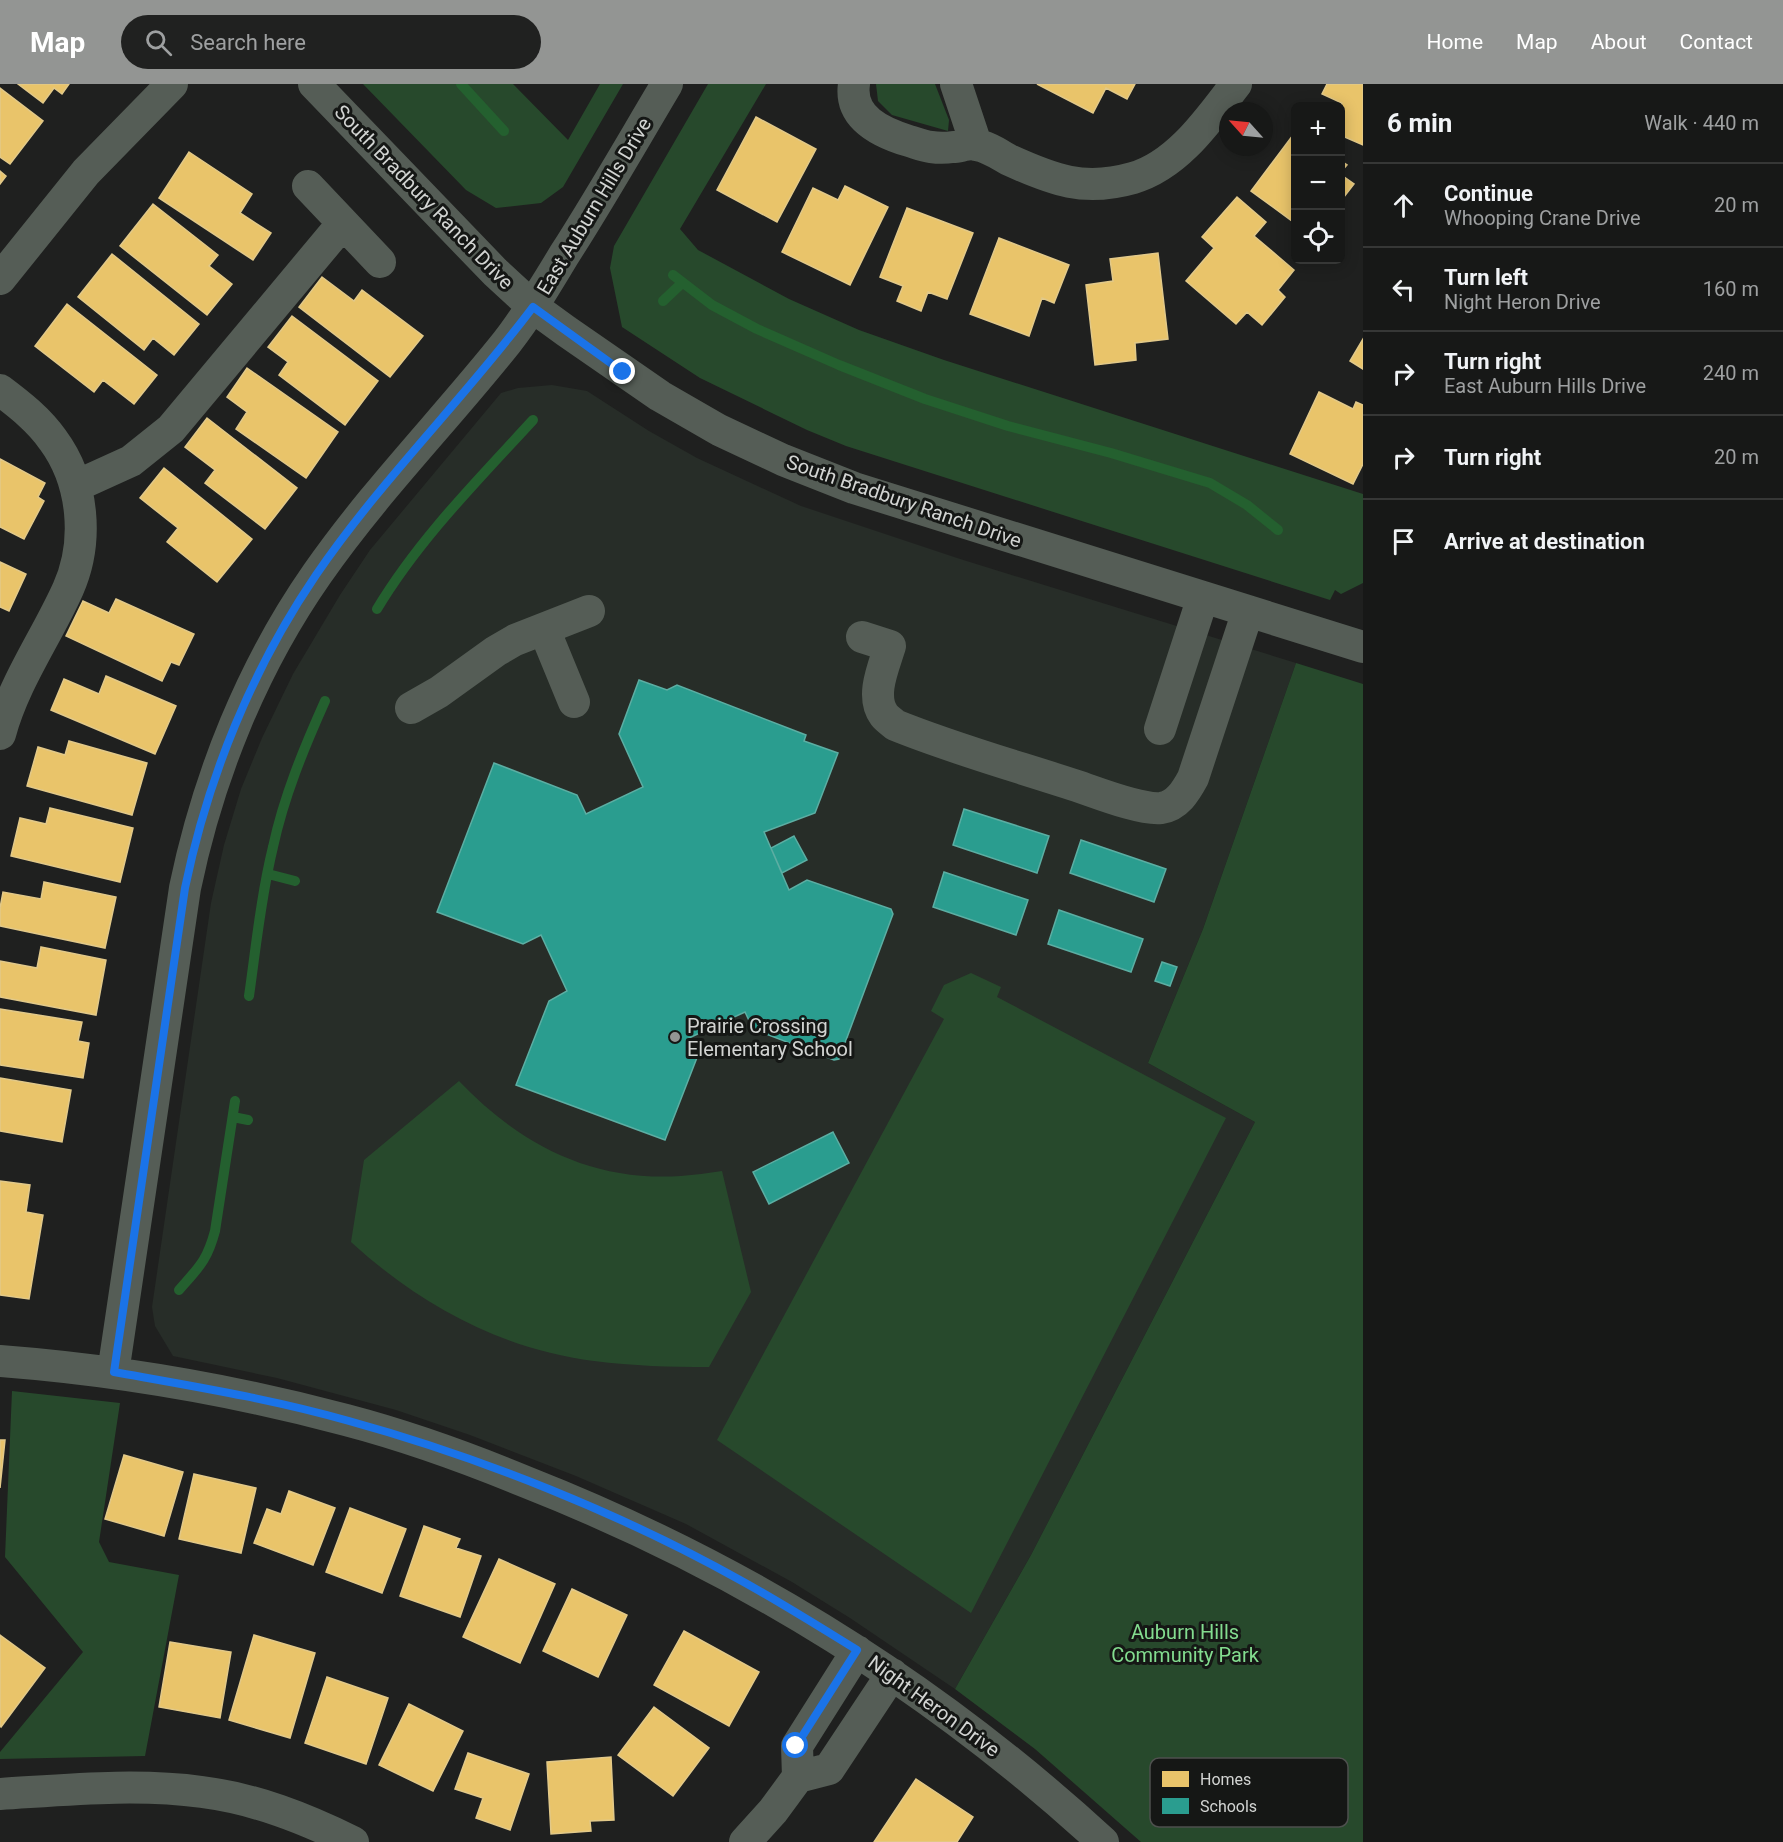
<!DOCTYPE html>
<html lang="en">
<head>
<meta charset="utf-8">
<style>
	:root { --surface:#171817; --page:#202120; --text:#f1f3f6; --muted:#9ea0a1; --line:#363736; --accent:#939593 }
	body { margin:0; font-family:Roboto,sans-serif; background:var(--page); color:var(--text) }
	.controls { position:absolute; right:18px; top:18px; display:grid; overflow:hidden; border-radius:9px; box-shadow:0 3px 15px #0003 }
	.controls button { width:54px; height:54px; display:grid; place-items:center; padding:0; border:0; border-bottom:2px solid var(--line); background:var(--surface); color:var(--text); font:30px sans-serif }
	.compass { position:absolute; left:1219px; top:18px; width:54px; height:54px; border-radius:50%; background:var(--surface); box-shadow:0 3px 15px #0003; rotate:297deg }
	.stop { position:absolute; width:18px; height:18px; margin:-14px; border:4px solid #1a73e8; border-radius:50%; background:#fff }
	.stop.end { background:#1a73e8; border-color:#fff; box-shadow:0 2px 6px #0008 }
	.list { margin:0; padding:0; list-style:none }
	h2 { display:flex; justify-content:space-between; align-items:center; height:78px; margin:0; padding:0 24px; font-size:26px }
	h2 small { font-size:20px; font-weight:400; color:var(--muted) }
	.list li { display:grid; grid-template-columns:39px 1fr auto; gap:18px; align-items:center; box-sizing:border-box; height:84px; padding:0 24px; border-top:2px solid var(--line) }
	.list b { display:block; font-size:22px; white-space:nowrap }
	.list p { margin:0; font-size:20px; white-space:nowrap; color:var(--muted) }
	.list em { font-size:20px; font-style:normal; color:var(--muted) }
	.icon { flex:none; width:33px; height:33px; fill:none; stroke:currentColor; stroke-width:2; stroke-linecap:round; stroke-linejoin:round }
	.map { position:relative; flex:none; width:1363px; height:1758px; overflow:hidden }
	header { display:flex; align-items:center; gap:36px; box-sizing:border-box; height:84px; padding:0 30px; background:var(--accent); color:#fff }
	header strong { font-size:28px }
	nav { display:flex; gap:33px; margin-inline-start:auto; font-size:21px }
	.search { width:420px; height:54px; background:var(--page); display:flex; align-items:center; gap:15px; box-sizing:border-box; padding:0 21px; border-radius:33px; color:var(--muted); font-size:22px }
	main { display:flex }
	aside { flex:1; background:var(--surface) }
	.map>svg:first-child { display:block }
</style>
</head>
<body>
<header>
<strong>Map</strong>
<div class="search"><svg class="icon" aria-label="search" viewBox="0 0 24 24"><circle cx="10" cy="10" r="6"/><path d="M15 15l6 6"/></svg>Search here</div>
<nav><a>Home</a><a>Map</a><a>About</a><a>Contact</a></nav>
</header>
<main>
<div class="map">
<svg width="1363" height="1758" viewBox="0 0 1363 1758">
	<rect width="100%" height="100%" fill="#1f201f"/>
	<!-- built -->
	<path fill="#272d28" d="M 552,301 L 587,307 L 649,347 L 697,374 L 801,422 L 957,474 L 1296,579 L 1203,845 L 1148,979 L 1255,1038 L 1031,1471 L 955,1605 L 850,1534 L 792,1498 L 686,1440 L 576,1392 L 470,1351 L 396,1326 L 277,1294 L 173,1272 L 155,1242 L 152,1223 L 211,819 L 224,761 L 241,705 L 262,654 L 293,590 L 340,511 L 370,466 L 501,309 L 518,304 Z"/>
	<!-- green -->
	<path fill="#27492c" d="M 363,0 L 513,0 L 568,56 L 600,0 L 623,0 L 563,103 L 541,119 L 496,124 L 466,106 Z
		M 708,0 L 766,0 L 680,145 L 698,166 L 789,215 L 859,246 L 944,276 L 1363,410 L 1363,499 L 1341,510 L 1335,506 L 1330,516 L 846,362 L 807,346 L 700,294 L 622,243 L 610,184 L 614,162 Z
		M 876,0 L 935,0 L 949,36 L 948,47 L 892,31 L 878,17 Z
		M 1296,579 L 1363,600 L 1363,1758 L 1141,1758 L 1035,1665 L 955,1605 L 1031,1471 L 1255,1038 L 1148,979 L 1203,845 Z
		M 971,889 L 1001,903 L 997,913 L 1226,1034 L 971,1529 L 717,1356 L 944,935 L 931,927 L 944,901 Z
		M 459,997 C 519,1060 591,1098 681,1092 C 694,1091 708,1089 722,1087 L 751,1208 L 709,1283 C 670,1283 633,1282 594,1277 C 501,1265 420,1221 351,1158 L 364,1076 Z
		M 12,1307 L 120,1319 L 99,1458 L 109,1478 L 179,1491 L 145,1672 L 0,1675 L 0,1668 L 83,1568 L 5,1473 Z"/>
	<!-- homes -->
	<path fill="#e9c46a" stroke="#e2c989" stroke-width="1.5" d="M 18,0 L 69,0 L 62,10 L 54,4 L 43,19 Z
		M 1037,0 L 1135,0 L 1127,15 L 1106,4 L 1093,29 Z
		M 1327,0 L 1363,0 L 1363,61 L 1340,51 L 1340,23 L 1342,19 L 1322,10 Z
		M 0,4 L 43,37 L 10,80 L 0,73 Z
		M 756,33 L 816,65 L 777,138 L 717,106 Z
		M 1296,47 L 1296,140 L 1251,107 Z
		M 189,68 L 252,110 L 240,129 L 271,149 L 253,176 L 159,114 Z
		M 1340,76 L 1347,81 L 1340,89 Z
		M 0,87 L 6,92 L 0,100 Z
		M 1340,90 L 1354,100 L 1340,118 Z
		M 845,102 L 888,123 L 850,201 L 782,168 L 813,104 L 838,116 Z
		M 1237,113 L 1266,138 L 1254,152 L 1294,186 L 1278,206 L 1285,213 L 1262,241 L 1247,228 L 1236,240 L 1186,197 L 1214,164 L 1202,153 Z
		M 153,120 L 218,171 L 209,182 L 232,200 L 207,231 L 120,162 Z
		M 907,124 L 973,149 L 947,215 L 928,208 L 921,227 L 897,217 L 903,202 L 880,193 Z
		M 999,154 L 1069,181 L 1054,219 L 1042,214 L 1029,252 L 970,230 Z
		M 1158,169 L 1168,255 L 1135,259 L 1136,276 L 1095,281 L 1086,201 L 1113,197 L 1110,175 Z
		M 112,170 L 199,240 L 174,271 L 153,254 L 144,266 L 78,213 Z
		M 322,193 L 354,217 L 362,206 L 423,252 L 390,293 L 299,223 Z
		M 67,220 L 157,291 L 134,320 L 103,296 L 94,308 L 35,262 Z
		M 292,232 L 378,297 L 345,341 L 279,291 L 288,278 L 268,263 Z
		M 1363,255 L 1363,285 L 1350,277 Z
		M 247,284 L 338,348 L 306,394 L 236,345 L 247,328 L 227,313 Z
		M 1319,308 L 1353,325 L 1356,318 L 1363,321 L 1363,380 L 1353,400 L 1290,370 Z
		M 207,334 L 297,404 L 265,445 L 205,399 L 215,386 L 185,363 Z
		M 0,375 L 45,399 L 38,413 L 44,417 L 24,455 L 0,443 Z
		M 164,384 L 252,455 L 217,498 L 167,458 L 178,444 L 140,414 Z
		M 0,478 L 26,490 L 9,527 L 0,523 Z
		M 116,515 L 194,550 L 179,581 L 171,578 L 162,597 L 66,552 L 83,517 L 109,529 Z
		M 106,592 L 176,622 L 155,670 L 51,626 L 64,595 L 99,610 Z
		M 69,657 L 147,679 L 132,731 L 27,702 L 38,663 L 65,671 Z
		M 50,724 L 133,744 L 120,798 L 11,772 L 20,734 L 46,740 Z
		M 44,798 L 116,813 L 105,864 L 0,842 L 0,824 L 3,808 L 41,815 Z
		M 41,863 L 106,876 L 96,931 L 0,913 L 0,877 L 37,884 Z
		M 0,925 L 82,938 L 78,957 L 89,959 L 83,994 L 0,981 Z
		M 0,994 L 71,1006 L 62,1058 L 0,1047 Z
		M 0,1097 L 30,1101 L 26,1128 L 43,1131 L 29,1215 L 0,1211 Z
		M 0,1356 L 5,1356 L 0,1404 Z
		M 124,1371 L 183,1388 L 164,1452 L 105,1435 Z
		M 194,1390 L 256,1404 L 241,1469 L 179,1455 Z
		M 289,1407 L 335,1424 L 313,1481 L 254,1459 L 267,1425 L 281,1430 Z
		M 350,1424 L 406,1445 L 382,1509 L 326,1488 Z
		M 424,1442 L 460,1455 L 456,1464 L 481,1472 L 460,1533 L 400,1512 Z
		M 499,1475 L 555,1500 L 520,1579 L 463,1553 Z
		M 572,1505 L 627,1531 L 598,1593 L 543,1567 Z
		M 684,1547 L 759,1588 L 729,1642 L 654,1601 Z
		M 0,1551 L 45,1584 L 1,1643 L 0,1642 Z
		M 254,1551 L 315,1569 L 290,1654 L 229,1636 Z
		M 170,1558 L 231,1568 L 220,1634 L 159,1623 Z
		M 327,1593 L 388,1614 L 366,1680 L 305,1659 Z
		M 409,1620 L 463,1647 L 433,1707 L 379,1681 Z
		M 654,1623 L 709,1664 L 673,1712 L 618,1671 Z
		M 468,1669 L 529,1690 L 510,1746 L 476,1734 L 483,1714 L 455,1705 Z
		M 611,1673 L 614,1736 L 590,1737 L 591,1747 L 551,1750 L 547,1678 Z
		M 916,1695 L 973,1733 L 957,1758 L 874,1758 Z"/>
	<!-- schools -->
	<path fill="#2a9d8f" stroke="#5caea3" stroke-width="1.5" d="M 639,596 L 667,606 L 677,601 L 806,651 L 804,657 L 838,669 L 815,729 L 764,748 L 789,806 L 807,796 L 891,825 L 893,830 L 839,975 L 834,976 L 753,945 L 745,928 L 719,940 L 689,954 L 698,971 L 665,1056 L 516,1001 L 549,917 L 567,907 L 541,851 L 523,860 L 437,828 L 494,679 L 577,711 L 586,730 L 643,703 L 619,650 Z
		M 964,725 L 1049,752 L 1037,789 L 953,761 Z
		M 794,752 L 807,776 L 782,789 L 771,764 Z
		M 1081,756 L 1166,785 L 1154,818 L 1070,789 Z
		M 944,788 L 1028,816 L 1016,851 L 933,823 Z
		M 1059,826 L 1143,855 L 1131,888 L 1048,860 Z
		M 1162,878 L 1177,883 L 1170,902 L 1155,897 Z
		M 833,1048 L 849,1079 L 769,1120 L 753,1088 Z"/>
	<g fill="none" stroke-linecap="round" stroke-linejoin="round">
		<!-- stream -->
		<path stroke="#24602f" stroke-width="10" d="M 461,0 L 504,47
			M 673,191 L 712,221 L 757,245 L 839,281 L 925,315 L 1008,342 L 1111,369 L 1210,399 L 1247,421 L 1278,446
			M 663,217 L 682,199
			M 377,525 C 419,455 478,396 533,336
			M 268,790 L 295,797
			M 249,912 C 256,863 261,812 273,763 C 284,712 304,664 325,617
			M 233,1033 L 248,1036
			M 179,1206 C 199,1183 207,1177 215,1147 L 235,1017"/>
		<!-- minor -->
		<path stroke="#555d56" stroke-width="32" d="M 314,0 L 495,188 L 533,223 L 566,247 L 660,312 L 719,346 L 783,376 L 854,404 L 1363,563
			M 854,0 C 849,34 882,49 909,57 C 916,59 923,62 931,63 C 938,64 946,64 953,63 C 960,63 969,59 976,61 C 987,62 1000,71 1009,76 C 1053,96 1084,108 1133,94 C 1178,81 1209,35 1236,0
			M 956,0 L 976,60
			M 308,102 L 380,178
			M 0,195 L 86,88 L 172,0
			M 0,306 C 20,321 39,336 53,356 C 84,398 89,458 68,505 C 46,554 14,598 0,650
			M 76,402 L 131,377 L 171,345 L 343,139
			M 544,545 L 574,618
			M 862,553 L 890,562 C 884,582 870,612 884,631 C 887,635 892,638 895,641 C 954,665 1016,682 1077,702 C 1098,709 1140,726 1161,724 C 1177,722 1186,707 1193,694 L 1248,527
			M 411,624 L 439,608 L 496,567 L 515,556 L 589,527
			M 1160,645 L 1203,513
			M 0,1277 C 117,1286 233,1306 346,1336 C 407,1352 468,1374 526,1398 C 742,1483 932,1601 1103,1758
			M 113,1289 L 185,804 C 208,693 252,583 317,490 C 374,408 445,336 507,258 C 528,231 546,201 564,171 C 600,115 633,57 667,0
			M 798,1693 L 797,1662 L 857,1567
			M 0,1710 C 66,1706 136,1699 202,1708 C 256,1715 304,1734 353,1758
			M 745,1758 L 773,1727 L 798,1693 L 829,1685 L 892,1590"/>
	</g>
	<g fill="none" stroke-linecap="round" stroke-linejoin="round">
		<!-- route -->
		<path stroke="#1a73e8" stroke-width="8" d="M 623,288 L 533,223 C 464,315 381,396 316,491 C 252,585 208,693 185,804 L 114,1288 C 192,1302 272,1315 349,1337 C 480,1373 622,1430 740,1496 C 780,1518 818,1542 857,1566 L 796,1662"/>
	</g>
	<!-- markers -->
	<circle fill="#939593" stroke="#151715" stroke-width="2" cx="675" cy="953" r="6"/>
	<g text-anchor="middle" stroke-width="6" stroke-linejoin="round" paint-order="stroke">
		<!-- street labels -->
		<g font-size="20" fill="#d2d4d2" stroke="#151715">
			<text transform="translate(424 113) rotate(46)" y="7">South Bradbury Ranch Drive</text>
			<text transform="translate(594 122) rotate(-59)" y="7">East Auburn Hills Drive</text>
			<text transform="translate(904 417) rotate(19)" y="7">South Bradbury Ranch Drive</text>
			<text transform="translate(934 1622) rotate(36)" y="7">Night Heron Drive</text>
		</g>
		<!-- poi labels -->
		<g font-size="20" fill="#d2d4d2" stroke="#151715" text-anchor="start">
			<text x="687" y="949">Prairie Crossing<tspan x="687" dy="23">Elementary School</tspan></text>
		</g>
		<!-- park labels -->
		<g font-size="20" fill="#83dc8f" stroke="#151715">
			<text x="1185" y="1555">Auburn Hills<tspan x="1185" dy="23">Community Park</tspan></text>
		</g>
	</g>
	<!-- legend -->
	<rect x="1150" y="1674" width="198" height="69" rx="9" fill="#151715" stroke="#4e504e" stroke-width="1.5"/>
	<rect x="1162" y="1687" width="27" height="16" fill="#e9c46a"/>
	<rect x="1162" y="1714" width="27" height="16" fill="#2a9d8f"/>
	<g font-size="16" fill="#d2d4d2">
		<text x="1200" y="1701">Homes</text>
		<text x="1200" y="1728">Schools</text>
	</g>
</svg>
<div class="controls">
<button>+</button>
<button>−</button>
<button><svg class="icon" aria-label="locate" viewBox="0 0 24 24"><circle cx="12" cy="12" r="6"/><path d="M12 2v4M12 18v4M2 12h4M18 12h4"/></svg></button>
</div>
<svg class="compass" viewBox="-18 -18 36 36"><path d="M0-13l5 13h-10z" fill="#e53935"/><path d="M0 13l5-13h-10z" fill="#9ea0a1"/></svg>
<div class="stop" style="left:796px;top:1662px"></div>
<div class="stop end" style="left:623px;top:288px"></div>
</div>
<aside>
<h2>6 min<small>Walk · 440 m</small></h2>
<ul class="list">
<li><svg class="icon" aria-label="ahead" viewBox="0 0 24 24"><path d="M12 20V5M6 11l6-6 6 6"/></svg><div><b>Continue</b><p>Whooping Crane Drive</p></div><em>20 m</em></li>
<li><svg class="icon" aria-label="left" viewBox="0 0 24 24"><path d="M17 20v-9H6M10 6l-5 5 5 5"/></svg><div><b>Turn left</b><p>Night Heron Drive</p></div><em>160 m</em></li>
<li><svg class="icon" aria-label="right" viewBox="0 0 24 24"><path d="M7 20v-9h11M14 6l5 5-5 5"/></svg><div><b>Turn right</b><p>East Auburn Hills Drive</p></div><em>240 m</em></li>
<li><svg class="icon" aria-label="right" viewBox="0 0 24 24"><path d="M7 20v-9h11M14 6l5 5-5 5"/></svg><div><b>Turn right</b></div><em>20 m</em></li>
<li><svg class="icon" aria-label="arrive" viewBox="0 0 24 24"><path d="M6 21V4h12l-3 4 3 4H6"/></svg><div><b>Arrive at destination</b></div></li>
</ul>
</aside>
</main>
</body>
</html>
